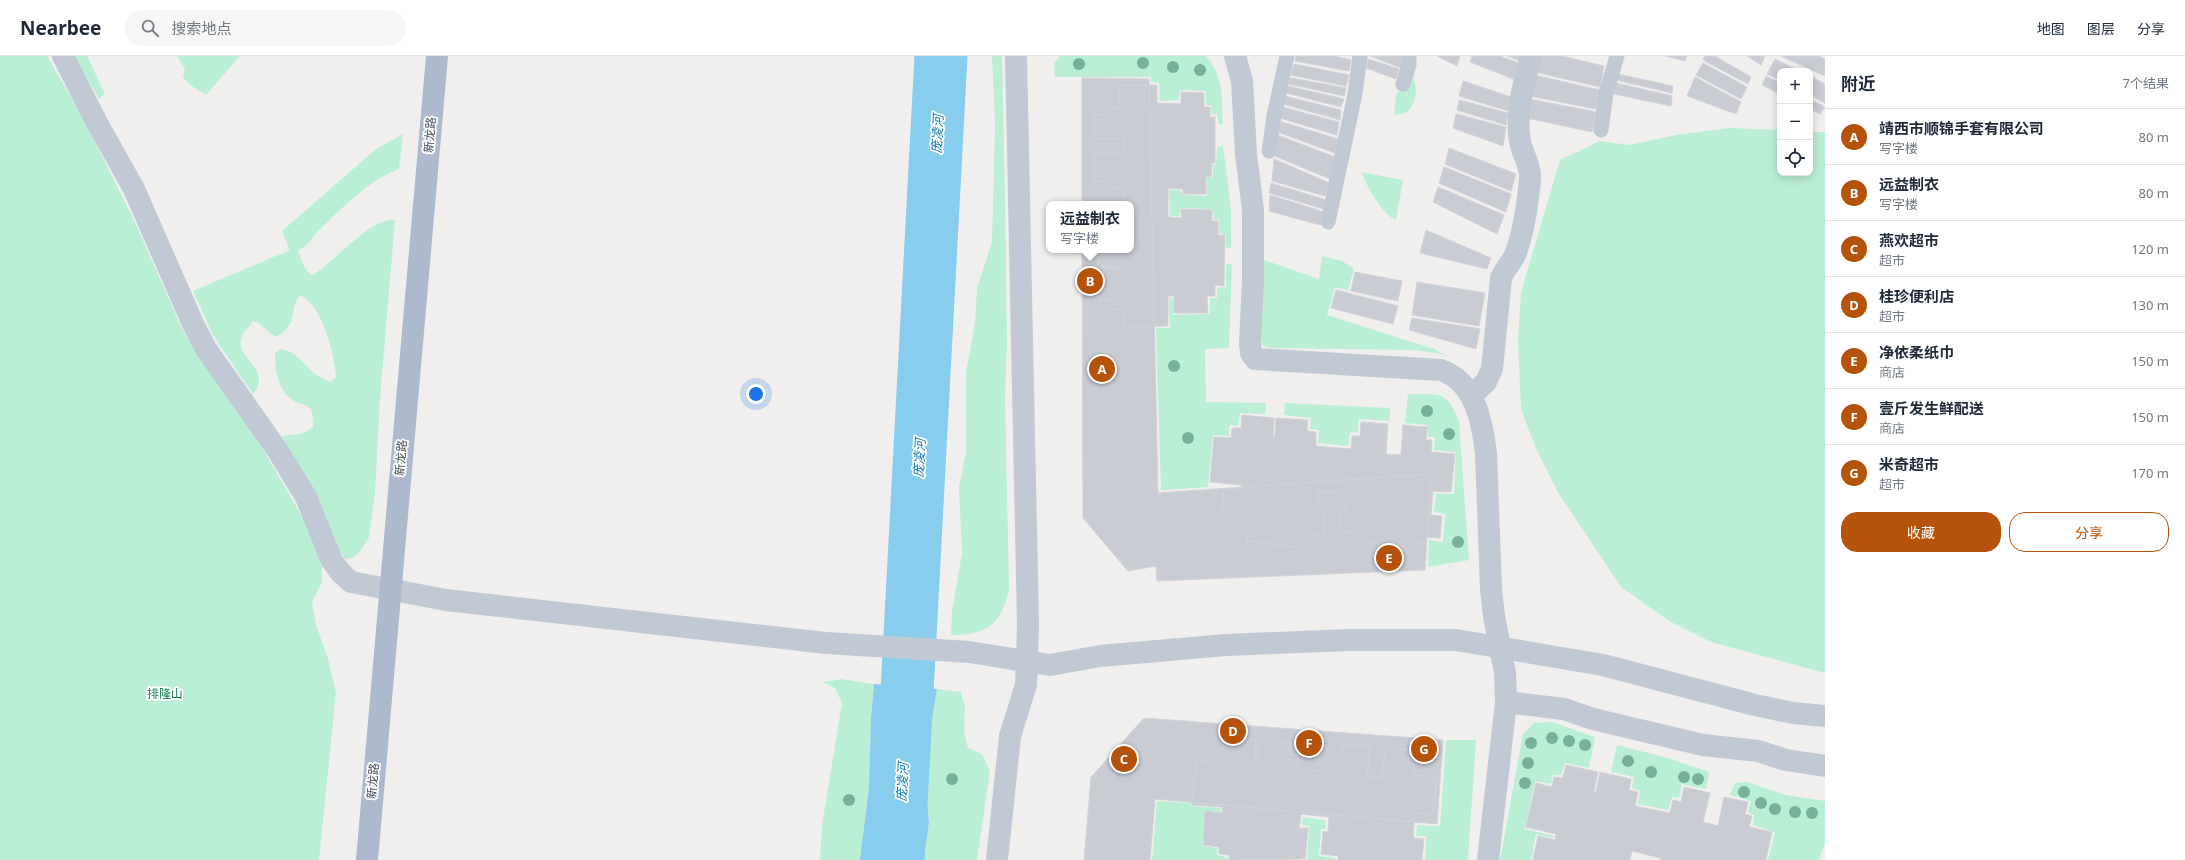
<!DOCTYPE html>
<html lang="zh">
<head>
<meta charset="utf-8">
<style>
	:root { --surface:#fff; --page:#f6f6f7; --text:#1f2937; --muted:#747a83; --line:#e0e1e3; --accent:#b45309 }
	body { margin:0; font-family:"Noto Sans","Noto Sans SC",sans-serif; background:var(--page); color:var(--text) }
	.controls { position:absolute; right:12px; top:12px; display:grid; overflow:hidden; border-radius:8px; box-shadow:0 2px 10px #0003 }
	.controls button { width:36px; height:36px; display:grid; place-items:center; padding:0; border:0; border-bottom:1px solid var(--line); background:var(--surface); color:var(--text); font:20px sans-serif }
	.you { position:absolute; left:756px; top:338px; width:14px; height:14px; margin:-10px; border:3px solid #fff; border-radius:50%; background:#1a73e8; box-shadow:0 0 0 6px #1a73e833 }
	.badge { display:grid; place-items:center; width:26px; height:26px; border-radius:50%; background:var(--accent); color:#fff; font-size:13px; font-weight:700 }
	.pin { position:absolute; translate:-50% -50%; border:2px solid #fff; box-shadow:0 1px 4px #0006 }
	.popup { position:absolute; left:1046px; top:145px; width:88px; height:52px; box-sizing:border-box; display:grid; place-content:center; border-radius:8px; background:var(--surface); filter:drop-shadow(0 1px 3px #0005); font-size:13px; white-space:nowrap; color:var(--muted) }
	.popup b { font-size:15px; color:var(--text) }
	.popup::after { content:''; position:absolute; left:50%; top:100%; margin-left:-8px; border:8px solid transparent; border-top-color:var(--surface) }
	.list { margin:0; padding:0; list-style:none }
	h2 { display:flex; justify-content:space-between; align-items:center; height:52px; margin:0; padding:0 16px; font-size:17px }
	h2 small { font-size:13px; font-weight:400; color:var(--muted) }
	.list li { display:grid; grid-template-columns:26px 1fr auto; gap:12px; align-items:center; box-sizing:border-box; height:56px; padding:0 16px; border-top:1px solid var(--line) }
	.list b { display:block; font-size:15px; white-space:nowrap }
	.list p { margin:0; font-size:13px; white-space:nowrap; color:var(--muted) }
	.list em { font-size:13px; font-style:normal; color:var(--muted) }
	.actions { display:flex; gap:8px; padding:12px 16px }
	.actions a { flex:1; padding:9px 0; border:1px solid var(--accent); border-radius:16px; text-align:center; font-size:14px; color:var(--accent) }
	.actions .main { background:var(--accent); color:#fff }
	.icon { flex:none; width:22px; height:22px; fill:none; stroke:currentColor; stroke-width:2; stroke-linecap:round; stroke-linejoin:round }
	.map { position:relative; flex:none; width:1825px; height:804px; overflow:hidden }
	header { display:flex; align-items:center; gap:24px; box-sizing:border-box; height:56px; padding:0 20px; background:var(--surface); border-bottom:1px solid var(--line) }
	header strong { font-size:19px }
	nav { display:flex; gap:22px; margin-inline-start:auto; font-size:14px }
	.search { width:280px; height:36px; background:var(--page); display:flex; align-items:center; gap:10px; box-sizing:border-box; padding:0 14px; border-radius:16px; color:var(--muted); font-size:15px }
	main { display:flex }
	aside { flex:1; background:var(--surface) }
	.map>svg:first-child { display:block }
</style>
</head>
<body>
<header>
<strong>Nearbee</strong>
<div class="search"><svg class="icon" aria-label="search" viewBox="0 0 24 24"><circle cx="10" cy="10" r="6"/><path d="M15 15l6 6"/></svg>搜索地点</div>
<nav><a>地图</a><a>图层</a><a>分享</a></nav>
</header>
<main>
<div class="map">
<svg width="1825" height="804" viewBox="0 0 1825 804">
	<rect width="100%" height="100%" fill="#f1eeee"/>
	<!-- green -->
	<path fill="#bbefd5" d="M 0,0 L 47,0 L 82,60 L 132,160 L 184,277 L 256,381 L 312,478 L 322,510 L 322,526 L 312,546 L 316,569 L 328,603 L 336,637 L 319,804 L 0,804 Z
		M 74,0 L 87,0 L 105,38 L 99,43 Z
		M 177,0 L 240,0 L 206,39 C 198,33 189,30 183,21 L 185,13 Z
		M 992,0 L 1002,0 L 1005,134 L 1007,288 L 1005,340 L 1009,534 C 1000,570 987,579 951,579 L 952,555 L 962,497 L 959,431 L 966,396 L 966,317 L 975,266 L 977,232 L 992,186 L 995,67 Z
		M 1060,0 L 1206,0 C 1224,20 1222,43 1223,69 L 1219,68 L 1217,58 L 1212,58 L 1211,49 L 1206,49 L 1206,35 L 1180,34 L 1178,44 L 1160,45 L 1159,27 L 1151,26 L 1151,21 L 1055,21 L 1054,8 Z
		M 1410,18 C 1422,30 1415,63 1394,58 L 1396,40 Z
		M 1729,72 L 1780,74 L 1780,117 L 1810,117 L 1810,76 L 1825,76 L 1825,617 L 1711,586 L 1669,565 L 1621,531 L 1559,438 L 1537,395 L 1521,353 L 1518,285 L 1521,236 L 1560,104 L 1600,85 L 1629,89 L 1676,79 Z
		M 403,78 L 399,113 C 368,124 342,153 318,175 C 312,182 307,191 298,194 C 302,203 303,215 313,219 C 334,206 372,161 395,164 L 380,343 L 375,436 L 369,481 L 359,497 L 352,502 L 345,503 L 339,494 L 305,419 L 282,380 L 304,377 L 313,371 C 313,343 308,354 291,343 C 278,334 275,312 275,297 L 281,293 C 305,298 306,319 331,326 L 336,321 C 334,297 323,250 300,239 C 287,258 301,263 277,281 C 267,277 263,268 253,265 C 250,270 244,275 242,280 C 232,302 274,312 253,338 L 213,279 L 193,235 L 290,194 L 282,175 L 376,93 Z
		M 1223,90 L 1231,152 L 1231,192 L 1226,191 L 1226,178 L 1219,177 L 1219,164 L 1214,163 L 1213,153 L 1181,152 L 1180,160 L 1170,160 L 1169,134 L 1181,134 L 1182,139 L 1207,140 L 1207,122 L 1213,121 L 1213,109 L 1216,108 L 1217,91 Z
		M 1361,116 L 1403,124 L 1396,164 C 1382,159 1367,130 1361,116 Z
		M 1322,200 L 1342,205 L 1354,213 L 1348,234 L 1335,231 L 1327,259 L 1434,293 L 1449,301 L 1437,297 L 1413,294 L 1270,292 L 1264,290 L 1260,284 L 1264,204 L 1319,223 Z
		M 1226,208 L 1232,208 L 1229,292 L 1205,293 L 1206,346 L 1266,347 L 1265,358 L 1240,357 L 1238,370 L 1230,369 L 1229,380 L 1213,379 L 1208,431 L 1161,434 L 1156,272 L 1170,272 L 1169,242 L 1173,242 L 1173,259 L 1210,258 L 1210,242 L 1217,242 L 1217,232 L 1226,231 Z
		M 1408,338 C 1439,339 1447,333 1459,366 L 1469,504 L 1428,511 L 1429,484 L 1443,486 L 1445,458 L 1434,456 L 1436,438 L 1454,438 L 1456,396 L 1434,394 L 1435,381 L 1428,381 L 1427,369 L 1405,367 Z
		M 1285,347 L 1390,352 L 1390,365 L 1359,363 L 1358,376 L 1350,377 L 1349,390 L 1318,387 L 1319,374 L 1310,373 L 1311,362 L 1284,359 Z
		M 841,623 L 874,628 L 871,661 L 869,730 L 860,804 L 820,804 L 822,769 L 842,647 L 835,632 L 823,626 Z
		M 937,633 L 961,636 L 965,651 L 964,676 L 968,692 L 982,698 L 990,715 L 977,804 L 924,804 L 929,766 L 926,737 L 926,702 Z
		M 1552,666 L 1595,681 L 1589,712 L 1565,707 L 1561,719 L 1553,719 L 1551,728 L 1535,725 L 1525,773 L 1554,780 L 1553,782 L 1536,778 L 1531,804 L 1500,804 L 1523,678 L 1534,667 Z
		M 1446,684 L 1476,684 L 1468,804 L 1425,804 L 1426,780 L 1416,780 L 1417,769 L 1440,770 Z
		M 1617,689 L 1668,702 L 1709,716 L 1706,733 L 1682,728 L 1679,742 L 1672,741 L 1668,754 L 1638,748 L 1640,735 L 1632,732 L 1634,721 L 1611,716 Z
		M 1747,726 L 1786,739 L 1825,745 L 1825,787 L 1819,804 L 1768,804 L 1775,776 L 1753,769 L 1754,759 L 1748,756 L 1751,745 L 1730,739 L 1735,727 Z
		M 1157,745 L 1191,747 L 1191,750 L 1221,752 L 1221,756 L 1205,755 L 1202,790 L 1217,792 L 1217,799 L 1228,802 L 1227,804 L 1152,804 Z
		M 1303,761 L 1325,764 L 1326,773 L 1321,773 L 1319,800 L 1335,802 L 1335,804 L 1307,804 L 1309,770 L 1302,769 Z"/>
	<!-- water -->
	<path fill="#88cded" d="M 874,628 L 937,633 L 926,702 L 926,737 L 929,766 L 924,804 L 860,804 L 869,730 L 871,661 Z"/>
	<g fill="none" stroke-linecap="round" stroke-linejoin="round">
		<!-- river -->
		<path stroke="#88cded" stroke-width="53" d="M 898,804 L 941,0"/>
	</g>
	<!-- building -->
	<path fill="#caccd4" stroke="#d2d3da" d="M 1296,0 L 1334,0 L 1351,4 L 1349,15 L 1295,5 Z
		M 1370,0 L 1403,0 L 1401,12 Z
		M 1437,0 L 1460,0 L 1457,10 Z
		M 1472,0 L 1500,0 L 1521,8 L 1516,24 L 1470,6 Z
		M 1507,0 L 1522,0 L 1520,5 Z
		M 1538,0 L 1562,0 L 1604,10 L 1600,31 L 1535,16 Z
		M 1665,0 L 1687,0 L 1685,5 Z
		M 1705,0 L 1715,0 L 1751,21 L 1748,28 L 1703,4 Z
		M 1747,0 L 1765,0 L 1761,9 Z
		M 1781,0 L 1818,0 L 1825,3 L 1825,20 Z
		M 1368,3 L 1399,13 L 1396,23 L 1366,12 Z
		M 1775,3 L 1799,15 L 1780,15 L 1780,24 L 1767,18 Z
		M 1703,7 L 1747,31 L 1741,43 L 1696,19 Z
		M 1294,8 L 1349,19 L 1346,30 L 1291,19 Z
		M 1618,18 L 1673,30 L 1672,37 L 1616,24 Z
		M 1534,19 L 1600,34 L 1596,53 L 1530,40 Z
		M 1766,20 L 1780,27 L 1780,38 L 1762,29 Z
		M 1810,20 L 1825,28 L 1825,47 L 1810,39 Z
		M 1695,21 L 1741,46 L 1736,58 L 1687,40 Z
		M 1082,22 L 1149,23 L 1158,437 L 1431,418 L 1425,514 L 1157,525 L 1156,510 L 1128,515 L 1083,462 L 1082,194 L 1131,194 L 1131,148 L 1082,148 Z
		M 1291,22 L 1346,32 L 1344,40 L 1289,28 Z
		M 1463,25 L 1511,41 L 1509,55 L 1459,40 Z
		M 1616,27 L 1672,40 L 1671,50 L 1614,38 Z
		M 1119,29 L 1157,29 L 1157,47 L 1181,48 L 1181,36 L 1204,37 L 1204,51 L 1210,51 L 1210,61 L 1215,61 L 1215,107 L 1212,107 L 1211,121 L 1206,121 L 1206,138 L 1183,138 L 1183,133 L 1168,132 L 1168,161 L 1182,162 L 1181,153 L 1212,154 L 1212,165 L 1218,165 L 1218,179 L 1225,179 L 1224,230 L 1215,229 L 1215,240 L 1207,240 L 1208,257 L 1174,257 L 1174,240 L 1168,240 L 1168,270 L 1123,271 L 1123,253 L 1112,253 L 1113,244 L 1099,244 L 1099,212 L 1118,212 L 1118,210 L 1098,210 L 1098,194 L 1131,194 L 1131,148 L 1123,148 L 1123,132 L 1109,132 L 1109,125 L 1095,125 L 1094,98 L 1124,98 L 1124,83 L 1095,83 L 1094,59 L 1107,59 L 1107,52 L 1119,52 Z
		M 1288,30 L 1344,43 L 1341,51 L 1286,37 Z
		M 1285,40 L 1341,54 L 1340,64 L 1283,48 Z
		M 1529,43 L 1596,56 L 1592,76 L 1527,62 Z
		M 1810,43 L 1825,51 L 1820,58 L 1810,53 Z
		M 1459,44 L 1508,57 L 1506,69 L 1457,54 Z
		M 1282,51 L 1339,66 L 1337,79 L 1280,62 Z
		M 1456,58 L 1506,71 L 1503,90 L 1453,72 Z
		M 1279,65 L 1338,83 L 1335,97 L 1278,76 Z
		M 1277,79 L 1335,101 L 1330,123 L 1275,100 Z
		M 1449,92 L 1516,118 L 1511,135 L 1445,108 Z
		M 1274,103 L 1329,127 L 1325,140 L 1272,125 Z
		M 1444,111 L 1511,138 L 1506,156 L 1439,127 Z
		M 1271,127 L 1326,144 L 1324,153 L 1269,137 Z
		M 1438,131 L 1504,159 L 1497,178 L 1433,146 Z
		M 1270,139 L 1324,156 L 1320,169 L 1269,155 Z
		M 1426,174 L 1491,202 L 1487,213 L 1420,197 Z
		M 1355,216 L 1402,225 L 1398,245 L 1351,235 Z
		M 1417,226 L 1485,237 L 1479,270 L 1412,259 Z
		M 1336,234 L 1398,250 L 1393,268 L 1331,252 Z
		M 1412,262 L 1480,273 L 1476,293 L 1409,274 Z
		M 1242,359 L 1274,362 L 1273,381 L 1275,381 L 1276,362 L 1308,364 L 1307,375 L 1316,376 L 1316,390 L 1351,393 L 1352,380 L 1360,380 L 1361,366 L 1388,368 L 1386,398 L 1401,399 L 1403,369 L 1427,371 L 1426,384 L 1432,384 L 1431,396 L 1455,398 L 1451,436 L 1433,435 L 1431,459 L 1442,460 L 1440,482 L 1426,481 L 1425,487 L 1416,486 L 1415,492 L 1369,487 L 1369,484 L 1356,482 L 1356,477 L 1339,475 L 1341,453 L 1346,453 L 1347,438 L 1319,435 L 1317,449 L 1326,450 L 1323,480 L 1312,479 L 1311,485 L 1298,484 L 1297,491 L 1247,485 L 1248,477 L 1237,475 L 1237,468 L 1221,466 L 1224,433 L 1241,434 L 1241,429 L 1210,426 L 1214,381 L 1231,382 L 1232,372 L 1241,372 Z
		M 1144,662 L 1443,684 L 1437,768 L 1155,743 L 1150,804 L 1084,804 L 1091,721 Z
		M 1224,682 L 1256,685 L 1255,704 L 1257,704 L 1258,684 L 1290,687 L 1289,698 L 1299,699 L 1298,713 L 1333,716 L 1334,702 L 1342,703 L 1343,688 L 1370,690 L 1367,720 L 1382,722 L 1385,692 L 1409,694 L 1408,707 L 1414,707 L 1413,719 L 1437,721 L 1433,759 L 1415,757 L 1413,782 L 1424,783 L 1422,804 L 1338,804 L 1338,800 L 1321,798 L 1323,775 L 1328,776 L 1329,761 L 1301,758 L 1299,772 L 1308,772 L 1305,803 L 1229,804 L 1229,799 L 1219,798 L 1219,791 L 1203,789 L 1205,755 L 1222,757 L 1223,751 L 1192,749 L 1196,704 L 1213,705 L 1214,694 L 1223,695 Z
		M 1566,709 L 1598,716 L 1594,735 L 1596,736 L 1600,716 L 1631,723 L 1629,734 L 1638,736 L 1635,750 L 1670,757 L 1673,744 L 1681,746 L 1684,731 L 1710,737 L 1703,766 L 1718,770 L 1724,741 L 1748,746 L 1745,758 L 1752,760 L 1749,771 L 1772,776 L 1766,804 L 1660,804 L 1660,802 L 1632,795 L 1630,804 L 1533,804 L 1538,780 L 1555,784 L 1556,778 L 1526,771 L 1536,727 L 1552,731 L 1554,721 L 1563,722 Z"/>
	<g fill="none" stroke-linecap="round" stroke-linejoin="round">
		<!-- lane -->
		<path stroke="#c1c9d4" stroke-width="15" d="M 1403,28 L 1409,9 L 1409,0
			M 1601,74 L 1606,37 L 1617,0
			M 1269,95 L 1274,60 L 1287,0
			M 1328,166 L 1355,38 L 1360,0"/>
		<!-- street -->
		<path stroke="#c1c9d4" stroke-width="22" d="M 63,0 L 96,65 L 134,133 L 194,270 L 206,293 L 278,395 L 306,441 L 332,505 L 341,517 L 351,526 L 446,544 L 826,587 L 969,596 L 1050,609 L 1100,600 L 1226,589 L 1348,584 L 1456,584 L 1603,609 L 1755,649 L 1793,657 L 1825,660
			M 1235,0 L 1242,25 L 1246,98 L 1253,154 L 1253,224 L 1250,287 L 1251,297 L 1255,303 L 1441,314 C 1475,326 1482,365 1486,397 L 1491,533 L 1494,560 L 1505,617 L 1506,646 L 1488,804
			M 1471,340 L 1486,326 L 1492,313 L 1501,222 C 1504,214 1512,206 1515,199 C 1523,178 1528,146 1530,123 C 1531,109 1522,98 1520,85 C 1515,58 1524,26 1531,0
			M 1506,646 L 1564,653 L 1593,663 L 1703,689 L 1758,695 L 1786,704 L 1825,710
			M 997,804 L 1010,680 L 1026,629 L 1028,569 L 1016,0"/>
		<!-- primary -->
		<path stroke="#adbace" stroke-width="22" d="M 367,804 L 437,0"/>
	</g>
	<!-- trees -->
	<g fill="#78b09a">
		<circle cx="1143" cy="7" r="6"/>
		<circle cx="1079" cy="8" r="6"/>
		<circle cx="1173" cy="11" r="6"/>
		<circle cx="1200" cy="14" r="6"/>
		<circle cx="1174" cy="310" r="6"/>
		<circle cx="1427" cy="355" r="6"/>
		<circle cx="1449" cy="378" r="6"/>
		<circle cx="1188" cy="382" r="6"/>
		<circle cx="1458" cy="486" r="6"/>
		<circle cx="1552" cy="682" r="6"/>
		<circle cx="1569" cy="685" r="6"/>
		<circle cx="1531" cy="687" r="6"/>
		<circle cx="1585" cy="689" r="6"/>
		<circle cx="1628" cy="705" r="6"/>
		<circle cx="1528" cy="707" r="6"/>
		<circle cx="1651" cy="716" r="6"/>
		<circle cx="1684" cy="721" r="6"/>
		<circle cx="952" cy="723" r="6"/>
		<circle cx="1698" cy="723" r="6"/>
		<circle cx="1525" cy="727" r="6"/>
		<circle cx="1744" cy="736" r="6"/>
		<circle cx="849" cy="744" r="6"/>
		<circle cx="1761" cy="747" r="6"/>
		<circle cx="1775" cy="753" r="6"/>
		<circle cx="1795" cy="756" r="6"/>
		<circle cx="1812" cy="757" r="6"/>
	</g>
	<g text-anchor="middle" stroke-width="3.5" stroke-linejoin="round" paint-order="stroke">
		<!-- street labels -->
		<g font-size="12" fill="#464f5c" stroke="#fff">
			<text transform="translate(430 79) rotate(-85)" y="4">新龙路</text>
			<text transform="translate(401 402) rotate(-85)" y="4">新龙路</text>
			<text transform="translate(373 725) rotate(-85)" y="4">新龙路</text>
		</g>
		<!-- park labels -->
		<g font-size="12" fill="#157e55" stroke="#fff">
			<text x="165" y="642">排隆山</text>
		</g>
		<!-- water labels -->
		<g font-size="13" font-style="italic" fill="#0a78ab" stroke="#fff">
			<text transform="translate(937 78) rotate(-87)" y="5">庞凌河</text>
			<text transform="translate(919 402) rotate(-87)" y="5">庞凌河</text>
			<text transform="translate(902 726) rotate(-87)" y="5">庞凌河</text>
		</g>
	</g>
</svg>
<div class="controls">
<button>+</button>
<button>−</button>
<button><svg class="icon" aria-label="locate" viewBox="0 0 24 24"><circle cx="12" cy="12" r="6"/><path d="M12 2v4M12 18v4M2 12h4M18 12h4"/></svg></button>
</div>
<div class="you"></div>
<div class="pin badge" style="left:1102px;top:313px">A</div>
<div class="pin badge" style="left:1090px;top:225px">B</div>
<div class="popup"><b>远益制衣</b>写字楼</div>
<div class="pin badge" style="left:1124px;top:703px">C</div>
<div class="pin badge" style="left:1233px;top:675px">D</div>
<div class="pin badge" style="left:1389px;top:502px">E</div>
<div class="pin badge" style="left:1309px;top:687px">F</div>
<div class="pin badge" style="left:1424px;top:693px">G</div>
</div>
<aside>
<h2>附近<small>7个结果</small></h2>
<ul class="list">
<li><span class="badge">A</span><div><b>靖西市顺锦手套有限公司</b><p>写字楼</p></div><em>80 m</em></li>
<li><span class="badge">B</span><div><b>远益制衣</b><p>写字楼</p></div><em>80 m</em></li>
<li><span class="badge">C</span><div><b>燕欢超市</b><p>超市</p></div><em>120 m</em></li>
<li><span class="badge">D</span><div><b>桂珍便利店</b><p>超市</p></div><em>130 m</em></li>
<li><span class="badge">E</span><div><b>净依柔纸巾</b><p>商店</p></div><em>150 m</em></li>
<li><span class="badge">F</span><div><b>壹斤发生鲜配送</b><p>商店</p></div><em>150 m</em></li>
<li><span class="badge">G</span><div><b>米奇超市</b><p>超市</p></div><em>170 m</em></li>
</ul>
<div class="actions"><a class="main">收藏</a><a>分享</a></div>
</aside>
</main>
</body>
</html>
